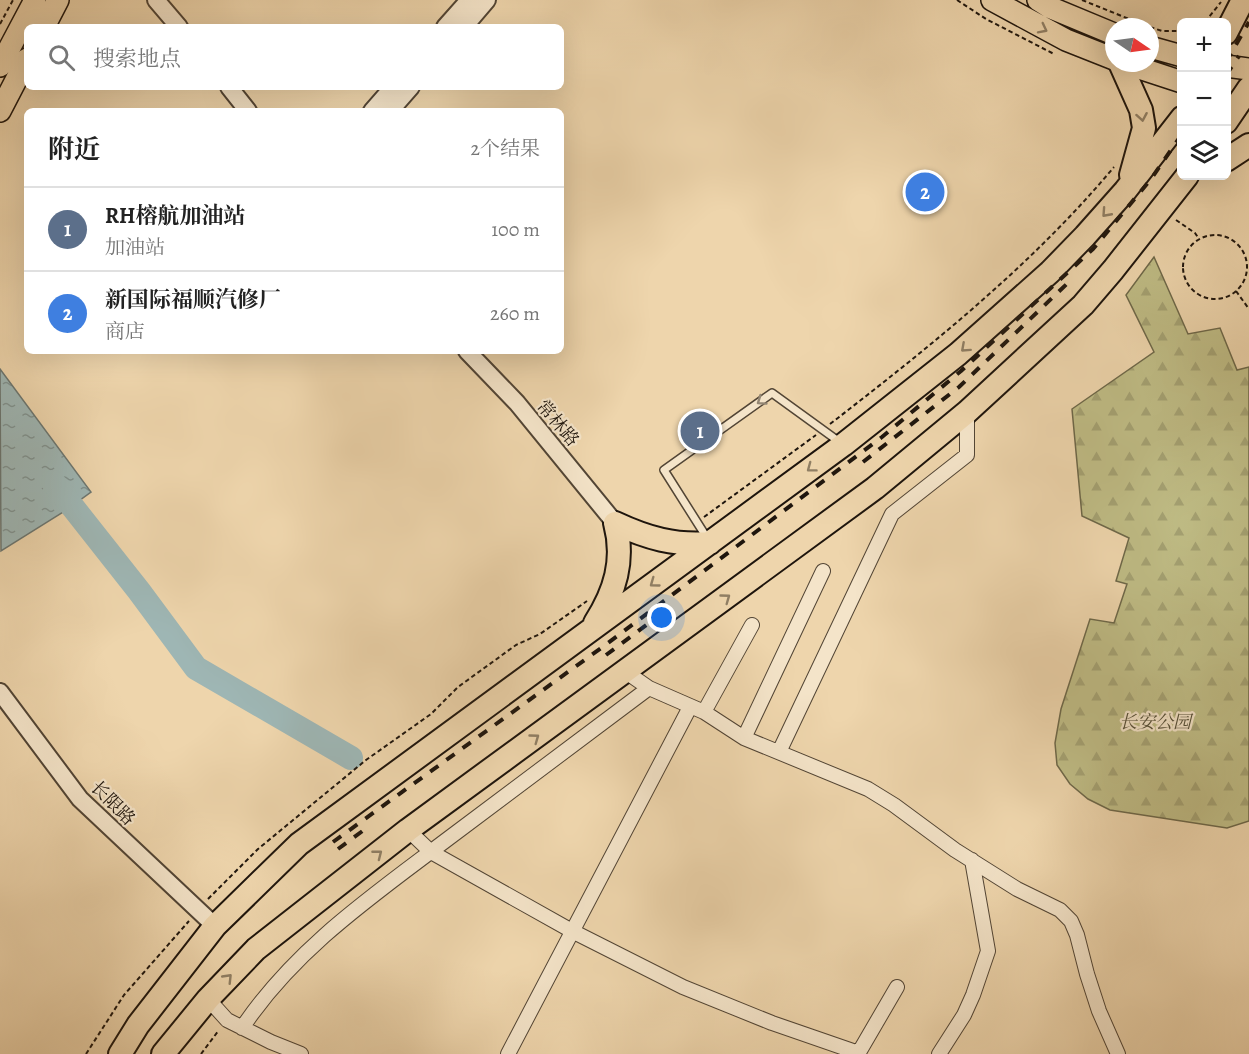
<!DOCTYPE html>
<html lang="zh">
<head>
<meta charset="utf-8">
<style>
	:root { --surface:#fff; --page:#f2f2f2; --text:#222; --muted:#767676; --line:#e0e0e0; --accent:#0b8043 }
	body { margin:0; font-family:Alegreya,"Noto Serif SC",serif; background:var(--page); color:var(--text) }
	.controls { position:absolute; right:18px; top:18px; display:grid; overflow:hidden; border-radius:9px; box-shadow:0 6px 24px #0002 }
	.controls button { width:54px; height:54px; display:grid; place-items:center; padding:0; border:0; border-bottom:2px solid var(--line); background:var(--surface); color:var(--text); font:30px sans-serif }
	.compass { position:absolute; left:1105px; top:18px; width:54px; height:54px; border-radius:50%; background:var(--surface); box-shadow:0 6px 24px #0002; rotate:103deg }
	.you { position:absolute; left:662px; top:618px; width:21px; height:21px; margin:-15px; border:4px solid #fff; border-radius:50%; background:#1a73e8; box-shadow:0 0 0 9px #1a73e833 }
	.badge { display:grid; place-items:center; width:39px; height:39px; border-radius:50%; background:var(--accent); color:#fff; font-size:20px; font-weight:700 }
	.pin { position:absolute; translate:-50% -50%; border:3px solid #fff; box-shadow:0 2px 6px #0006 }
	.list { margin:0; padding:0; list-style:none }
	h2 { display:flex; justify-content:space-between; align-items:center; height:78px; margin:0; padding:0 24px; font-size:26px }
	h2 small { font-size:20px; font-weight:400; color:var(--muted) }
	.list li { display:grid; grid-template-columns:39px 1fr auto; gap:18px; align-items:center; box-sizing:border-box; height:84px; padding:0 24px; border-top:2px solid var(--line) }
	.list b { display:block; font-size:22px; white-space:nowrap }
	.list p { margin:0; font-size:20px; white-space:nowrap; color:var(--muted) }
	.list em { font-size:20px; font-style:normal; color:var(--muted) }
	.icon { flex:none; width:33px; height:33px; fill:none; stroke:currentColor; stroke-width:2; stroke-linecap:round; stroke-linejoin:round }
	.map { position:relative; flex:none; width:1249px; height:1054px; overflow:hidden }
	.search { position:absolute; background:var(--surface); box-shadow:0 6px 24px #0002; left:24px; top:24px; width:540px; height:66px; display:flex; align-items:center; gap:15px; box-sizing:border-box; padding:0 21px; border-radius:9px; color:var(--muted); font-size:22px }
	.panel { position:absolute; background:var(--surface); box-shadow:0 6px 24px #0002; left:24px; top:108px; width:540px; height:246px; border-radius:9px }
	.map>svg:first-child { display:block }
</style>
</head>
<body>
<div class="map">
<svg width="1249" height="1054" viewBox="0 0 1249 1054">
	<defs>
		<pattern id="forest-firs" width="22" height="20" patternUnits="userSpaceOnUse" patternTransform="scale(1.5)"><rect width="22" height="20" fill="#bfbc85"/><path d="M5 1l3.5 6h-7zM16 11l3.5 6h-7z" fill="#a4a172"/></pattern>
		<pattern id="water-ripples" width="26" height="14" patternUnits="userSpaceOnUse" patternTransform="scale(1.5)"><rect width="26" height="14" fill="#9eb6b4"/><path d="M2 4q2-2 4 0t4 0M15 11q2-2 4 0t4 0" fill="none" stroke="#809391"/></pattern>
	</defs>
	<rect width="100%" height="100%" fill="#eed5ac"/>
	<filter id="stains"><feTurbulence type="fractalNoise" baseFrequency=".00333" numOctaves="4"/><feColorMatrix values="0 0 0 0 .2 0 0 0 0 .09 0 0 0 0 .02 0 0 0 .5 -.17"/></filter>
	<radialGradient id="worn" r=".72"><stop offset=".6" stop-color="#630" stop-opacity="0"/><stop offset="1" stop-color="#630" stop-opacity=".3"/></radialGradient>
	<!-- forest -->
	<path fill="url(#forest-firs)" stroke="#6e6849" stroke-width="1.5" d="M 1154,257 L 1188,334 L 1220,328 L 1237,370 L 1249,367 L 1249,821 L 1227,828 L 1110,810 L 1088,799 L 1070,784 L 1057,765 L 1055,743 L 1061,709 L 1090,619 L 1114,623 L 1127,584 L 1116,581 L 1129,538 L 1082,516 L 1072,409 L 1154,352 L 1126,295 Z"/>
	<!-- water -->
	<path fill="url(#water-ripples)" stroke="#6b7671" stroke-width="1.5" d="M 0,369 L 91,492 L 65,511 L 1,551 Z"/>
	<g fill="none" stroke-linecap="round" stroke-linejoin="round">
		<!-- river -->
		<path stroke="#9eb6b4" stroke-width="24" d="M 53,482 L 139,591 L 196,668 L 351,758"/>
		<defs>
			<path id="service" d="M 707,538 L 664,470 L 772,393 L 841,443"/>
			<path id="minor" d="M 626,672 L 649,688 L 704,712 L 744,738 L 868,789 L 894,805 L 955,850 L 1017,889 L 1060,910 L 1071,921 L 1077,935 L 1087,974 L 1099,1011 L 1118,1054
				M 704,712 L 752,625
				M 744,738 L 823,571
				M 779,752 L 892,514 L 967,455 L 967,412
				M 408,830 L 431,852 L 572,931 L 683,987 L 772,1023 L 859,1053
				M 208,999 L 227,1020 L 271,1042 L 301,1054
				M 242,1028 C 295,949 371,897 445,841 C 513,790 581,739 649,688
				M 508,1054 L 690,707
				M 858,1054 L 897,987
				M 939,1054 L 964,1015 L 973,995 L 988,951 L 972,860"/>
			<path id="tertiary" d="M 156,0 L 179,27
				M 445,27 L 469,0
				M 464,27 L 487,0
				M 229,87 L 248,111
				M 372,111 L 393,87
				M 390,111 L 411,87
				M 467,351 L 517,403 L 615,523
				M 0,692 L 80,799 L 215,926"/>
			<path id="primary" d="M 992,0 L 1066,40 L 1114,59
				M 1038,0 L 1049,7 L 1114,34
				M 44,27 L 58,0
				M 1150,47 L 1182,56
				M 1124,63 L 1182,82
				M 0,66 L 35,0
				M 1226,66 L 1249,69
				M 0,111 L 27,59"/>
			<path id="trunk" d="M 1226,33 L 1243,0
				M 1120,63 L 1141,110 L 1144,128 L 1131,175
				M 1226,122 L 1249,88
				M 1226,160 L 1249,145
				M 615,523 C 647,538 675,546 710,543
				M 595,623 C 615,592 625,560 615,523
				M 120,1054 L 138,1025 L 215,926 L 299,844 L 843,445 L 958,354 L 1050,272 L 1085,236 L 1125,191 L 1182,118
				M 163,1054 L 208,999 L 256,949 L 408,830 L 875,488 L 967,412 L 1083,305 L 1113,270 L 1187,176"/>
		</defs>
		<!-- service casing -->
		<use href="#service" stroke="#524535" stroke-width="10"/>
		<!-- minor casing -->
		<use href="#minor" stroke="#524535" stroke-width="16"/>
		<!-- tertiary casing -->
		<use href="#tertiary" stroke="#524535" stroke-width="20"/>
		<!-- primary casing -->
		<use href="#primary" stroke="#1e150d" stroke-width="24"/>
		<!-- trunk casing -->
		<use href="#trunk" stroke="#1e150d" stroke-width="26"/>
		<!-- path -->
		<path stroke="#1e150d" stroke-width="2" stroke-dasharray="4.5 3" stroke-linecap="butt" d="M 957,0 L 986,19 L 1054,54
			M 1082,0 L 1149,27
			M 1205,22 L 1221,2
			M 0,24 L 13,0
			M 1150,27 L 1162,31 L 1182,31
			M 1176,220 L 1195,233 L 1199,239
			M1183 267a32 32 0 1 1 64 0a32 32 0 1 1-64 0Z
			M 1236,291 L 1249,309
			M 830,424 C 931,346 1032,265 1114,167
			M 704,517 L 816,435
			M 208,899 L 258,849 L 366,760 L 431,714 L 458,687 L 516,645 L 540,634 L 587,601
			M 86,1054 L 124,995 L 189,921
			M 201,1054 L 219,1030"/>
		<!-- service -->
		<use href="#service" stroke="#f4e4c9" stroke-width="7"/>
		<!-- minor -->
		<use href="#minor" stroke="#f4e4c9" stroke-width="14"/>
		<!-- tertiary -->
		<use href="#tertiary" stroke="#f4e4c9" stroke-width="16"/>
		<!-- primary -->
		<use href="#primary" stroke="#eed5ac" stroke-width="21"/>
		<!-- trunk -->
		<use href="#trunk" stroke="#eed5ac" stroke-width="22"/>
		<!-- rail -->
		<path stroke="#1e150d" stroke-width="4" stroke-dasharray="10 10" stroke-linecap="butt" d="M 1226,62 L 1249,22
			M 1226,75 L 1239,56
			M 863,462 L 959,387 L 1073,278
			M 606,655 L 664,612
			M 333,842 L 608,643 L 882,437 L 961,371 L 1093,249 L 1151,179 L 1182,134
			M 338,849 L 368,827"/>
	</g>
	<!-- one-way arrows -->
	<defs><path id="oneway-chevron" d="M-2-3.5L2.5 0L-2 3.5" fill="none" stroke-width="1.6" stroke-linecap="round" stroke-linejoin="round" transform="scale(1.5)"/></defs>
	<g stroke="#907f64">
		<use href="#oneway-chevron" transform="translate(1043 29) rotate(27)"/>
		<use href="#oneway-chevron" transform="translate(1142 117) rotate(80)"/>
		<use href="#oneway-chevron" transform="translate(1106 213) rotate(132)"/>
		<use href="#oneway-chevron" transform="translate(965 348) rotate(138)"/>
		<use href="#oneway-chevron" transform="translate(811 468) rotate(143)"/>
		<use href="#oneway-chevron" transform="translate(654 583) rotate(144)"/>
		<use href="#oneway-chevron" transform="translate(726 598) rotate(-36)"/>
		<use href="#oneway-chevron" transform="translate(535 738) rotate(-36)"/>
		<use href="#oneway-chevron" transform="translate(378 854) rotate(-38)"/>
		<use href="#oneway-chevron" transform="translate(228 978) rotate(-46)"/>
	</g>
	<use stroke="#948774" href="#oneway-chevron" transform="translate(761 401) rotate(145)"/>
	<g text-anchor="middle" stroke-width="4.5" stroke-linejoin="round" paint-order="stroke">
		<!-- street labels -->
		<g font-size="18" fill="#1e150d" stroke="#f4e4c9">
			<text transform="translate(558 423) rotate(50)" y="6">常林路</text>
			<text transform="translate(113 803) rotate(45)" y="6">长限路</text>
		</g>
		<!-- park labels -->
		<g font-size="18" font-style="italic" fill="#564f37" stroke="#f4e4c9">
			<text x="1155" y="728">长安公园</text>
		</g>
	</g>
	<rect width="100%" height="100%" filter="url(#stains)"/>
	<rect width="100%" height="100%" fill="url(#worn)"/>
</svg>
<div class="controls">
<button>+</button>
<button>−</button>
<button><svg class="icon" aria-label="layers" viewBox="0 0 24 24"><path d="M12 4l9 5-9 5-9-5zM3 14l9 5 9-5"/></svg></button>
</div>
<svg class="compass" viewBox="-18 -18 36 36"><path d="M0-13l5 13h-10z" fill="#e53935"/><path d="M0 13l5-13h-10z" fill="#767676"/></svg>
<div class="you"></div>
<div class="pin badge" style="left:700px;top:431px;background:#5c6f8a">1</div>
<div class="pin badge" style="left:925px;top:192px;background:#3f7fe0">2</div>
<div class="search"><svg class="icon" aria-label="search" viewBox="0 0 24 24"><circle cx="10" cy="10" r="6"/><path d="M15 15l6 6"/></svg>搜索地点</div>
<section class="panel">
<h2>附近<small>2个结果</small></h2>
<ul class="list">
<li><span class="badge" style="background:#5c6f8a">1</span><div><b>RH榕航加油站</b><p>加油站</p></div><em>100 m</em></li>
<li><span class="badge" style="background:#3f7fe0">2</span><div><b>新国际福顺汽修厂</b><p>商店</p></div><em>260 m</em></li>
</ul>
</section>
</div>
</body>
</html>
